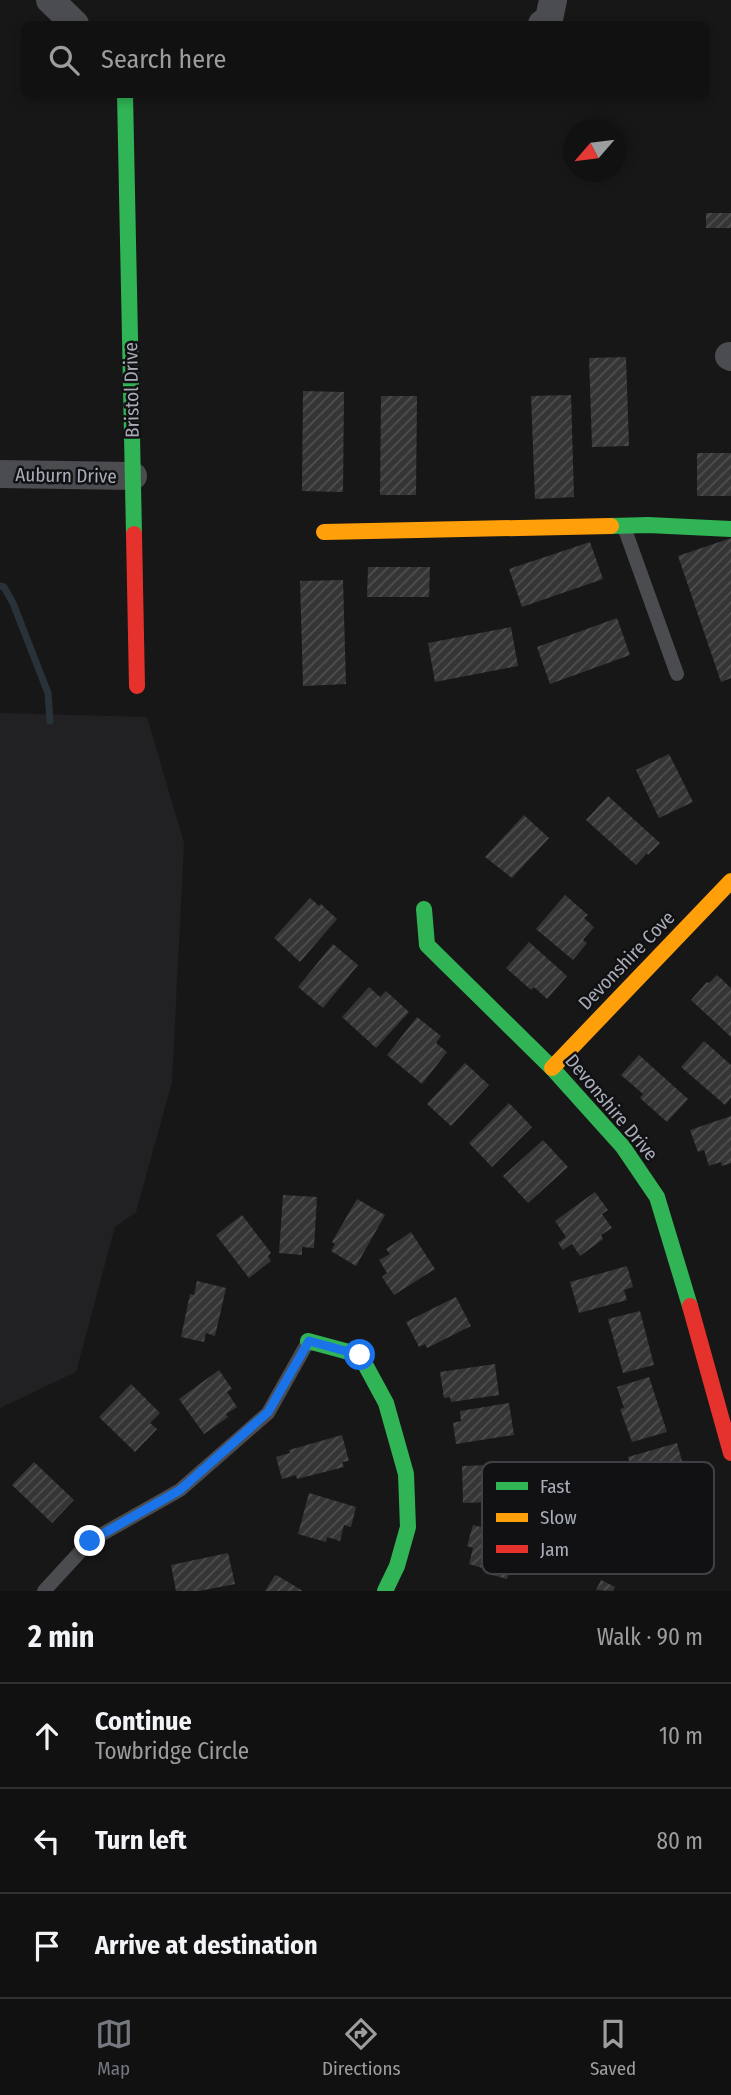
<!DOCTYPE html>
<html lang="en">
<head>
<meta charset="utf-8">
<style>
	:root { --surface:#111; --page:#1a1a1a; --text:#f1f3f6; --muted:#9c9d9f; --line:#303131; --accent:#757880 }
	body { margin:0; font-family:"Fira Sans Condensed",sans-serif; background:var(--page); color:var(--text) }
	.compass { position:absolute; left:563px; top:119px; width:63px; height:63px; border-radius:50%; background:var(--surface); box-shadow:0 4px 10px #0003; rotate:242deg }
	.stop { position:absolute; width:21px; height:21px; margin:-16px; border:5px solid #1a73e8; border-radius:50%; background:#fff }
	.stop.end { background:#1a73e8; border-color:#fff; box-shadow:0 2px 7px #0008 }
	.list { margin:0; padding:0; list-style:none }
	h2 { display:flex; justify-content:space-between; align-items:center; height:91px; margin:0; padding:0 28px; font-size:30px }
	h2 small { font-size:23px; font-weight:400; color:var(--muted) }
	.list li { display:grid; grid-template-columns:46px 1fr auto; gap:21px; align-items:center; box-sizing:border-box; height:105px; padding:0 28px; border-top:2px solid var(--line) }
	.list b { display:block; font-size:26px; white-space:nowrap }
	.list p { margin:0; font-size:23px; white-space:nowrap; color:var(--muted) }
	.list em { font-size:23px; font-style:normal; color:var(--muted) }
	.icon { flex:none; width:38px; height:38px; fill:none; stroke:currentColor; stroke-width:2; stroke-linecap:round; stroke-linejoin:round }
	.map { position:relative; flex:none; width:731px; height:1591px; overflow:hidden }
	.search { position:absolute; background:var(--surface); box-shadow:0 4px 10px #0003; left:21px; right:21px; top:21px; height:77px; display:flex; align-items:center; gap:18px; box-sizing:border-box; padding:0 24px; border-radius:10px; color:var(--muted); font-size:26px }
	.sheet { height:406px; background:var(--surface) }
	nav { display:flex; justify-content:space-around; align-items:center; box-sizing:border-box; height:98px; border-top:2px solid var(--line); background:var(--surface); font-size:19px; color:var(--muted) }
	nav a { display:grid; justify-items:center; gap:4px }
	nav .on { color:var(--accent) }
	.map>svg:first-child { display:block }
</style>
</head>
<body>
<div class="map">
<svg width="731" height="1591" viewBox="0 0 731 1591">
	<defs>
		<pattern id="building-hatch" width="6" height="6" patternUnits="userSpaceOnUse" patternTransform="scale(1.75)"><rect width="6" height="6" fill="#353536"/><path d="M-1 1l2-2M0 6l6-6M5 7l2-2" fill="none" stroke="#4f5051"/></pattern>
	</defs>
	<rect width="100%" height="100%" fill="#171717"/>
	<!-- built -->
	<path fill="#212123" d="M 0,713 L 147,717 L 184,843 L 172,1082 L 136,1212 L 115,1227 L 76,1372 L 0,1408 Z"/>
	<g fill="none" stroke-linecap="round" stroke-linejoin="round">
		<!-- stream -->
		<path stroke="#2a3239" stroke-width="7" d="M 0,586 L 4,587 L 13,603 L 48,693 L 50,721"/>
	</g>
	<!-- building -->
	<path fill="url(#building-hatch)" d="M 706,213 L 731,213 L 731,228 L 706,228 Z
		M 626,357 L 629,446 L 592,447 L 589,358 Z
		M 303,391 L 344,392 L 343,492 L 302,491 Z
		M 571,395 L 574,497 L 535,499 L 531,396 Z
		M 381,396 L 417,396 L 416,495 L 380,495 Z
		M 697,453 L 731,453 L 731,496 L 697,496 Z
		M 731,538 L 731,678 L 721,682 L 678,556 Z
		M 590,542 L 603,579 L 522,607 L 509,569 Z
		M 368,567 L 430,567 L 429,597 L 367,597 Z
		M 343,580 L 346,684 L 303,686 L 300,581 Z
		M 617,618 L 630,655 L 550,684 L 537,647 Z
		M 511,627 L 518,666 L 435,682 L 428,643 Z
		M 669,754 L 693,802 L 659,818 L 636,770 Z
		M 608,796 L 660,843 L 648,855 L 647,853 L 636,865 L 586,820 Z
		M 524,815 L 549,838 L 512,878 L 485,857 Z
		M 565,895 L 588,915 L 584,918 L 594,927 L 583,940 L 587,943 L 573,960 L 536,929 Z
		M 310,898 L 319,906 L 321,904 L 337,919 L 300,962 L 274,938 Z
		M 529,942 L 567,976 L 547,999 L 534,987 L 531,990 L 506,968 Z
		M 333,944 L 358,965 L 323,1008 L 298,987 Z
		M 717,975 L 731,988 L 731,1037 L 691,1000 L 707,982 L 709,983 Z
		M 369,987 L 380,997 L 386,991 L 409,1012 L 376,1048 L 342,1017 Z
		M 417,1017 L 441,1036 L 436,1043 L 447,1052 L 422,1084 L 387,1055 Z
		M 704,1041 L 731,1065 L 731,1098 L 725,1105 L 681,1067 Z
		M 639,1055 L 688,1099 L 667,1122 L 640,1098 L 643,1094 L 621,1075 Z
		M 465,1063 L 489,1085 L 451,1126 L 427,1104 Z
		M 509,1103 L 532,1127 L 492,1167 L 469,1143 Z
		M 731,1116 L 731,1163 L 722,1166 L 721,1162 L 709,1166 L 704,1150 L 698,1152 L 690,1130 Z
		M 543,1140 L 568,1167 L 528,1203 L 503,1176 Z
		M 595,1192 L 608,1210 L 602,1214 L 612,1228 L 601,1235 L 603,1239 L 580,1256 L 572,1244 L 563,1250 L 558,1243 L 566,1237 L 555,1221 Z
		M 283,1195 L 317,1197 L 314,1248 L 302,1247 L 302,1255 L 279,1253 Z
		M 357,1199 L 385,1215 L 356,1266 L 331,1251 L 335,1244 L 332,1242 Z
		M 242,1215 L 271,1253 L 268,1256 L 271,1261 L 249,1278 L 216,1235 Z
		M 411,1232 L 435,1269 L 394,1295 L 382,1277 L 387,1273 L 379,1260 L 390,1254 L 386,1249 Z
		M 627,1266 L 633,1287 L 624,1290 L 627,1300 L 579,1313 L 570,1282 Z
		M 197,1281 L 226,1288 L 215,1336 L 206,1333 L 204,1342 L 181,1337 L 190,1294 L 194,1295 Z
		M 456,1297 L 471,1326 L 427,1348 L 425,1344 L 419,1347 L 406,1322 Z
		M 640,1311 L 654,1365 L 623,1373 L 608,1319 Z
		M 495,1364 L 499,1395 L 451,1402 L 450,1397 L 444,1398 L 440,1372 Z
		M 219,1370 L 232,1389 L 227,1392 L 237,1407 L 226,1414 L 228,1417 L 204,1434 L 179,1399 Z
		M 649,1377 L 667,1432 L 632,1442 L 620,1409 L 624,1408 L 617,1387 Z
		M 131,1384 L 160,1413 L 150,1423 L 157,1429 L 135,1452 L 99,1417 Z
		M 509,1403 L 514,1435 L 456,1444 L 453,1423 L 461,1421 L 460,1411 Z
		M 342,1435 L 349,1461 L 342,1462 L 344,1467 L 297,1479 L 296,1475 L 282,1479 L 276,1457 L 290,1453 L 289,1450 Z
		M 677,1443 L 686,1475 L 670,1479 L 676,1501 L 644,1510 L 628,1457 Z
		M 34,1462 L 74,1500 L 52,1523 L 12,1485 Z
		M 516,1464 L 517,1501 L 463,1503 L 462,1466 Z
		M 309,1493 L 356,1507 L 351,1527 L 344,1525 L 340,1541 L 327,1537 L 326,1542 L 298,1534 Z
		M 473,1525 L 519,1537 L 507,1579 L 485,1573 L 486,1569 L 469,1564 L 473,1548 L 467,1546 Z
		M 228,1553 L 235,1584 L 199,1591 L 176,1591 L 171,1565 Z
		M 275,1575 L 278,1576 L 303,1591 L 265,1591 Z
		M 601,1580 L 615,1587 L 613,1591 L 596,1590 Z"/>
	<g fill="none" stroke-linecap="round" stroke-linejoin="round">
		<!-- lane -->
		<path stroke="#4b4c50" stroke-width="14" d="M 624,527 L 677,674
			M 44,1591 L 90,1541 L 180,1490 L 268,1413 L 308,1342"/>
		<!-- street -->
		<path stroke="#4b4c50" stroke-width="28" d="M 50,0 L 75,24
			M 542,24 L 549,19 L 553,0
			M 729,356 L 731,357
			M 0,474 L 133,476"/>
		<!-- fast -->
		<path stroke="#30b455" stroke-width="16" d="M 125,94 L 134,534
			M 611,526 L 648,525 L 731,529
			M 424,909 L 427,945 L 552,1068 L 623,1147 L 657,1197 L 690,1306
			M 308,1341 L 360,1355 L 386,1403 L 406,1474 L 408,1527 L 397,1566 L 385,1591"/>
		<!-- slow -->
		<path stroke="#ff9f0a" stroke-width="16" d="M 324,532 L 611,526
			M 552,1068 L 731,881"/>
		<!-- jam -->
		<path stroke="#e5322d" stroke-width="16" d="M 134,534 L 137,686
			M 690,1306 L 731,1453"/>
	</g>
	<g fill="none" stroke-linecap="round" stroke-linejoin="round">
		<!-- route -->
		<path stroke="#1a73e8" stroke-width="9" d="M 90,1541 L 180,1490 L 268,1412 L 309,1341 L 360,1355"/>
	</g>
	<g text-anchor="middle" stroke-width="5" stroke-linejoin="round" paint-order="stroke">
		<!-- street labels -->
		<g font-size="19" fill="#a8adb8" stroke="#111113">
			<text transform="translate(131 390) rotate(-91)" y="7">Bristol Drive</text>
			<text transform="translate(66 475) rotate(1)" y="7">Auburn Drive</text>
			<text transform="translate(626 960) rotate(-46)" y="7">Devonshire Cove</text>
			<text transform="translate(612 1107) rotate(50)" y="7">Devonshire Drive</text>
		</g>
	</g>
	<!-- legend -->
	<rect x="482" y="1462" width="232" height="112" rx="10" fill="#111113" stroke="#3e4045" stroke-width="2"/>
	<rect x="496" y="1482" width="32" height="8" fill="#30b455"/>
	<rect x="496" y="1513" width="32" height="9" fill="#ff9f0a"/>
	<rect x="496" y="1545" width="32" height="8" fill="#e5322d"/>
	<g font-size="19" fill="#a8adb8">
		<text x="540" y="1493">Fast</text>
		<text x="540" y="1524">Slow</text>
		<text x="540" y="1556">Jam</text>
	</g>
</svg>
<svg class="compass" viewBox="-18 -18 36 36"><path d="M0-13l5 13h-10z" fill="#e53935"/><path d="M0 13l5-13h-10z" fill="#9c9d9f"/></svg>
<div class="stop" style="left:360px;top:1355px"></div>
<div class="stop end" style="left:90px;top:1541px"></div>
<div class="search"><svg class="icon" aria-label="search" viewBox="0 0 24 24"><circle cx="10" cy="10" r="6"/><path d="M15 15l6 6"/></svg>Search here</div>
</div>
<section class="sheet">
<h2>2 min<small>Walk · 90 m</small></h2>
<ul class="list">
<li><svg class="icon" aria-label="ahead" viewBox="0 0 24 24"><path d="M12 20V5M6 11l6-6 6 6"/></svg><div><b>Continue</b><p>Towbridge Circle</p></div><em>10 m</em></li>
<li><svg class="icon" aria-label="left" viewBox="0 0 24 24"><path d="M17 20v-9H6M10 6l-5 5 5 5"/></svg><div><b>Turn left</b></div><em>80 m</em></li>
<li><svg class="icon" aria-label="arrive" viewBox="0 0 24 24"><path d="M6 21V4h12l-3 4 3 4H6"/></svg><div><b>Arrive at destination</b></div></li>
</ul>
</section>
<nav>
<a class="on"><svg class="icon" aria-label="map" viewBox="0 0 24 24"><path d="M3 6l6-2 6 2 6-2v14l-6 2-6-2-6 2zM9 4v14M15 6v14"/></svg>Map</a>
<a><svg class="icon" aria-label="directions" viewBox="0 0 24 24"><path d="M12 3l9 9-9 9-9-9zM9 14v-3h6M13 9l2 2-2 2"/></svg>Directions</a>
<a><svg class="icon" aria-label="saved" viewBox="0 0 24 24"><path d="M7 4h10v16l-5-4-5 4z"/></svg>Saved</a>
</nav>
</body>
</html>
